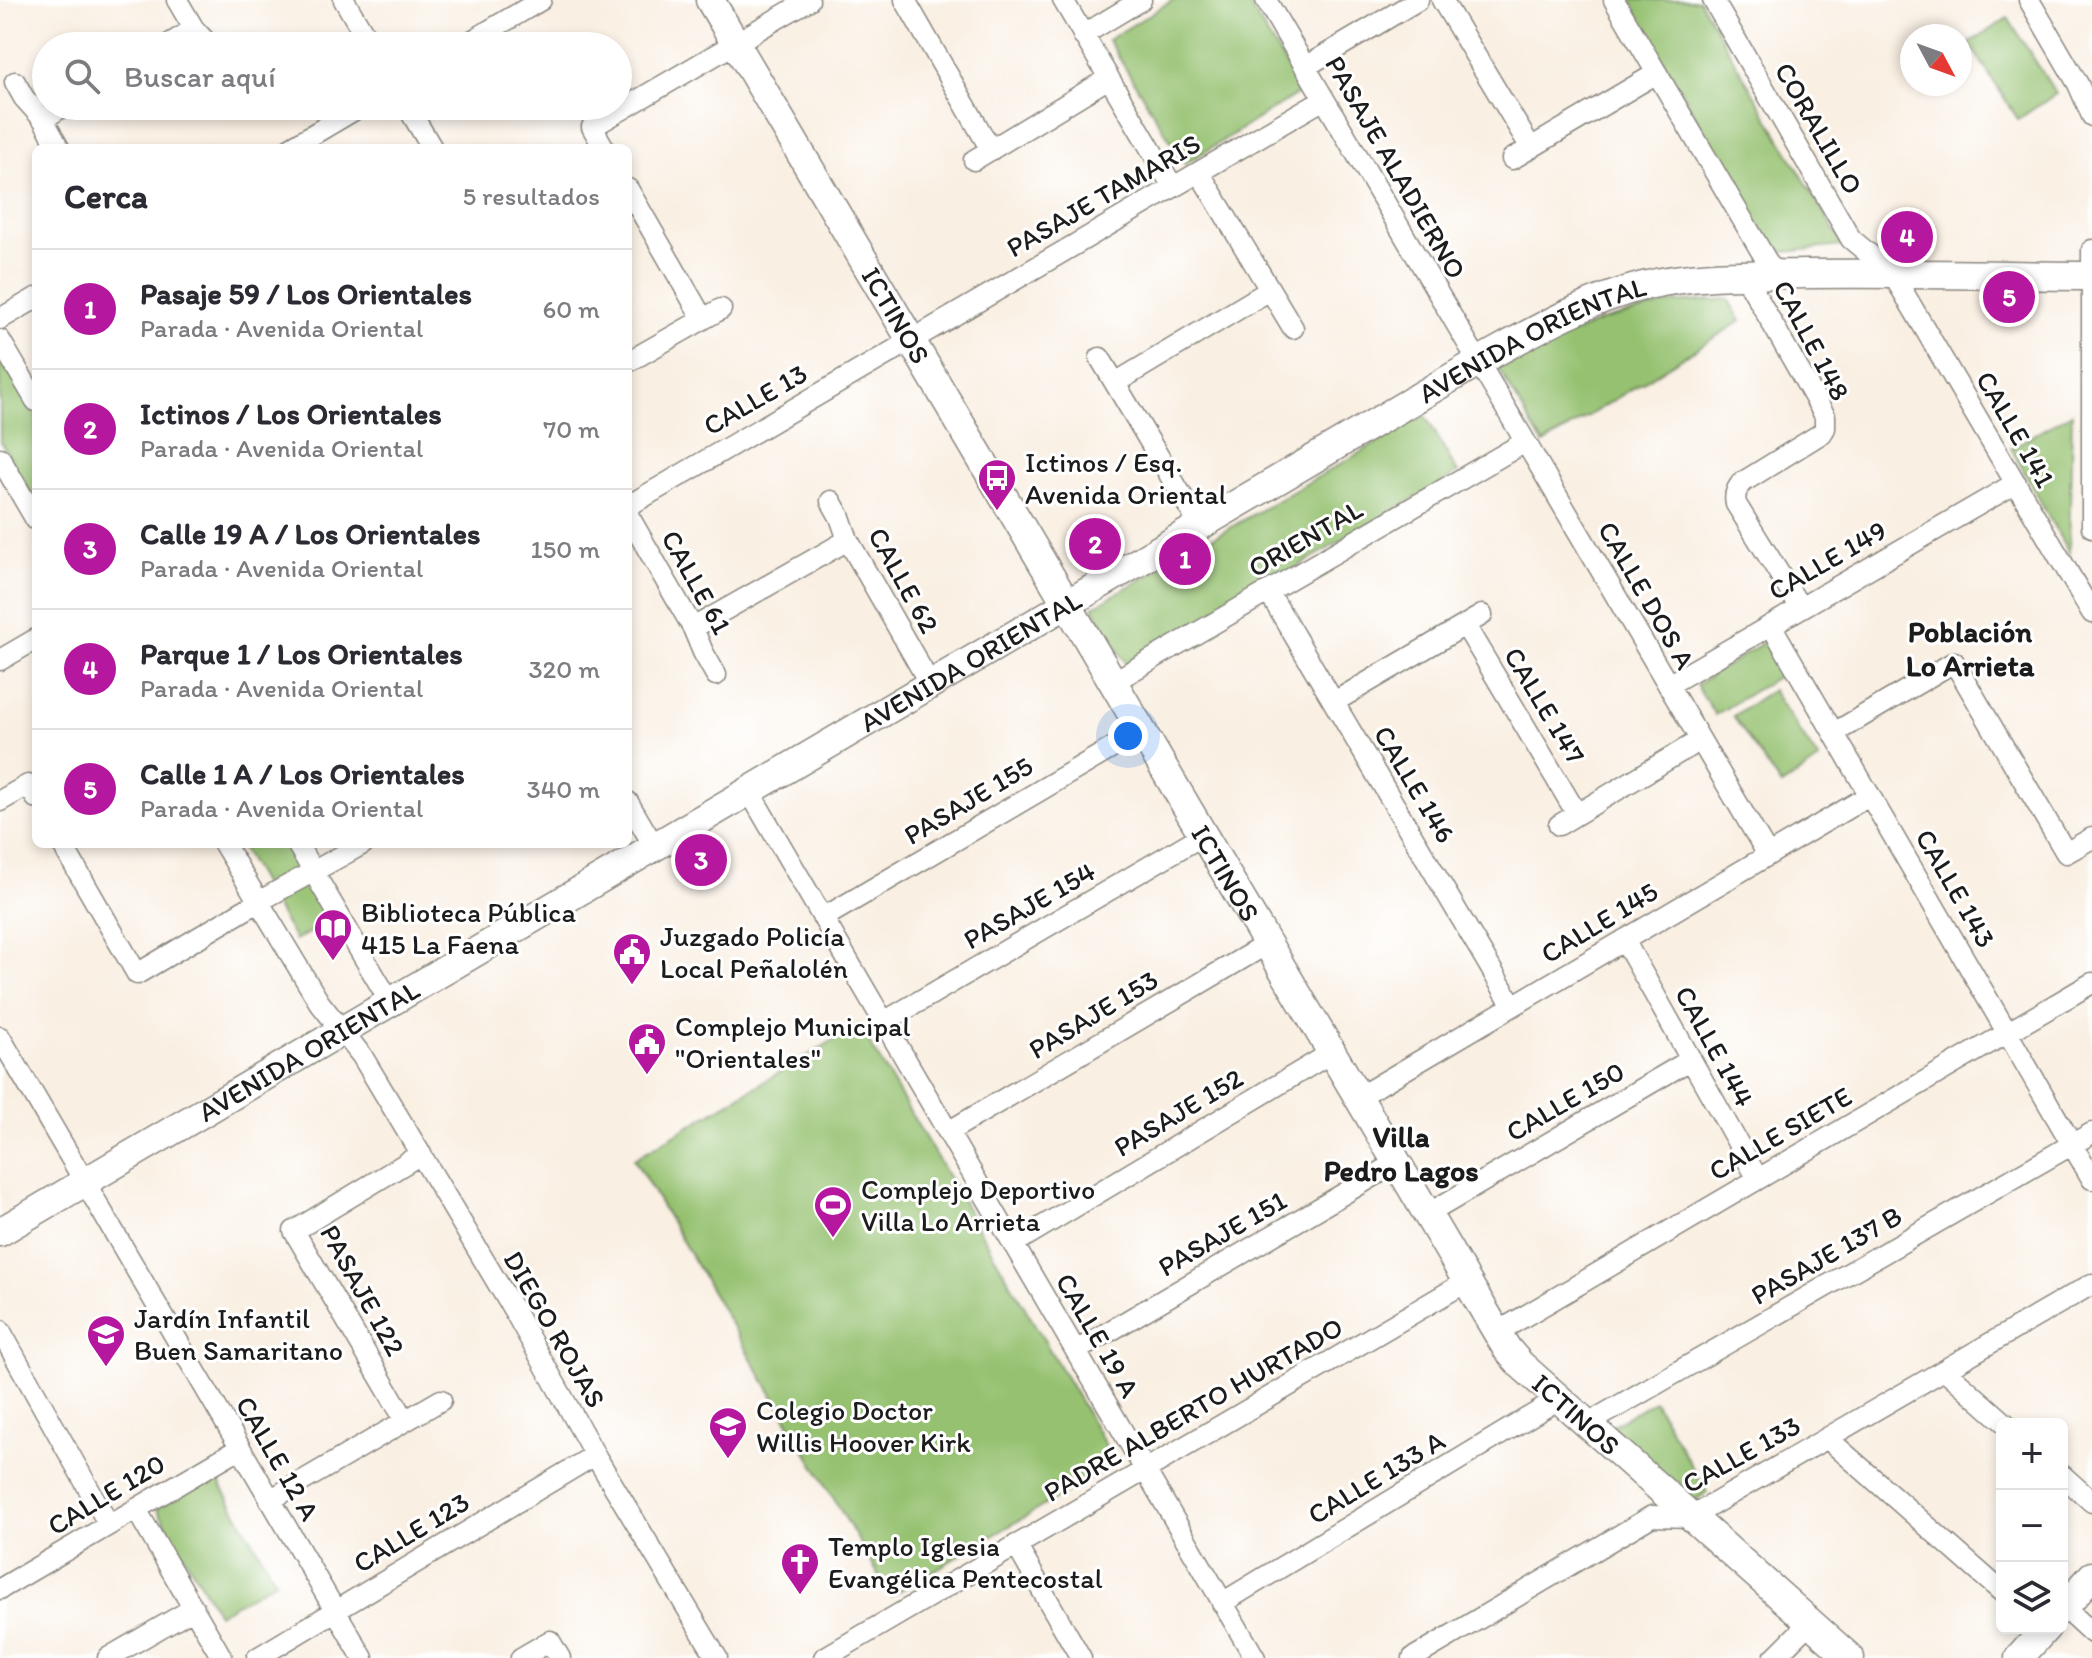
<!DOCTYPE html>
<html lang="es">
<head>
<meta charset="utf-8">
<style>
	:root { --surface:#fff; --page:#f7f7f7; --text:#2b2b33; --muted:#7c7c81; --line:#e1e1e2; --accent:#b5179e }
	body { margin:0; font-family:Itim,sans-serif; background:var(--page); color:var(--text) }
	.controls { position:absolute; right:24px; bottom:24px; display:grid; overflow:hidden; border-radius:12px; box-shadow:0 4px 12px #0003 }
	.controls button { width:72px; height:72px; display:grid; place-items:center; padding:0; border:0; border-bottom:2px solid var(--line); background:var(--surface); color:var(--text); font:40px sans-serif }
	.compass { position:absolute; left:1900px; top:24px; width:72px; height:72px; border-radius:50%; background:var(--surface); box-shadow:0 4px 12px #0003; rotate:131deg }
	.you { position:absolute; left:1128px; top:736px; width:28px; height:28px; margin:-20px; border:6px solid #fff; border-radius:50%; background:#1a73e8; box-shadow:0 0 0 12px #1a73e833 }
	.badge { display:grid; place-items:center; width:52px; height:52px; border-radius:50%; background:var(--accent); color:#fff; font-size:26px; font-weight:700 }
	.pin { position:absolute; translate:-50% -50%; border:4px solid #fff; box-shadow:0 2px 8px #0006 }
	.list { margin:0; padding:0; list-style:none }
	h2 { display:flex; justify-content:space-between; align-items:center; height:104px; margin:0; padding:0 32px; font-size:34px }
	h2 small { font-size:26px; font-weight:400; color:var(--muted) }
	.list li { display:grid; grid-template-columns:52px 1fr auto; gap:24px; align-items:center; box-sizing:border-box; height:120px; padding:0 32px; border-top:2px solid var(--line) }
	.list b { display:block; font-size:30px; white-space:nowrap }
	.list p { margin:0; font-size:26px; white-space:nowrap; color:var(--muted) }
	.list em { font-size:26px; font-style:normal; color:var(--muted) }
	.icon { flex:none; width:44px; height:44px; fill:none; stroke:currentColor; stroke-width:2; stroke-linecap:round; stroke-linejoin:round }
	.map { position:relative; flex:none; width:2092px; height:1658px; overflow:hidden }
	.search { position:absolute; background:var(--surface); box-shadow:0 4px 12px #0003; left:32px; top:32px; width:600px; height:88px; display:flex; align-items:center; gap:20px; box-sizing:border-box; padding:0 28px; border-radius:44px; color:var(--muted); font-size:30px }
	.panel { position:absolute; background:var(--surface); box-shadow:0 4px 12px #0003; left:32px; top:144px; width:600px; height:704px; border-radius:12px }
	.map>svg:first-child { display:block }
</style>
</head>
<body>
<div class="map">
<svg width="2092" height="1658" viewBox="0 0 2092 1658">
	<rect width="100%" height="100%" fill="#fff"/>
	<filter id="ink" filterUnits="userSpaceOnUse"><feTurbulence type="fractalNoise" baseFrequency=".0125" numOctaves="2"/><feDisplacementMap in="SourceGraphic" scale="16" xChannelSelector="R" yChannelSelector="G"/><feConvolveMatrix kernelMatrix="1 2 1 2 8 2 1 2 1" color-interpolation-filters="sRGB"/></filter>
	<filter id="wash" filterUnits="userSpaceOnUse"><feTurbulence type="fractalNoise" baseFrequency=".006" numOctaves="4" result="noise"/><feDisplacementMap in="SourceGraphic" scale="32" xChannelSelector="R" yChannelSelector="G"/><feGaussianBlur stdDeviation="1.8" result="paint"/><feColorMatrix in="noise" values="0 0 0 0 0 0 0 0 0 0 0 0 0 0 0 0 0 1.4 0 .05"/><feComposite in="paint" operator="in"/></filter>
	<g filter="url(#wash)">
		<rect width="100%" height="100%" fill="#f9efe2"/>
		<!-- green -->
		<path fill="#95c16f" stroke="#586e46" stroke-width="2" d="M 1173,0 L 1246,0 L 1302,91 L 1185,164 L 1108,40 Z
			M 1628,0 L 1699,0 L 1843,246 L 1774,253 Z
			M 2008,18 L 2056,94 L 2018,119 L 1969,43 Z
			M 1728,299 L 1741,321 L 1543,444 L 1497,366 L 1601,321 L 1670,303 Z
			M 0,355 L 36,416 L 36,502 L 0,441 Z
			M 2072,413 L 2069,554 L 2011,448 Z
			M 1425,415 L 1458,473 L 1127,666 L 1093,607 Z
			M 1766,641 L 1785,672 L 1715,715 L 1696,685 Z
			M 1772,690 L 1819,760 L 1781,786 L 1733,716 Z
			M 239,844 L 289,844 L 334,920 L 295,940 Z
			M 859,1025 L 1116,1463 L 891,1596 L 634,1159 Z
			M 1654,1401 L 1707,1493 L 1690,1503 L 1603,1431 Z
			M 215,1475 L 276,1581 L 218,1614 L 157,1509 Z"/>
	</g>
	<g filter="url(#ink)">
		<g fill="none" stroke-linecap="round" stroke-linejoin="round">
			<defs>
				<path id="street" d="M 177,0 L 194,29 L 210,46
					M 344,0 L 371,46
					M 905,0 L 991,150
					M 1063,0 L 1173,187
					M 1266,0 L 1768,855
					M 1442,0 L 1531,148
					M 1614,0 L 1775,275
					M 1713,0 L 1851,239 L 1892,273 L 2092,613
					M 2029,0 L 2078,84 L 2092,116
					M 1083,35 L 1141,0
					M 166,46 L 194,29
					M 463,46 L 541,0
					M 1305,67 L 1418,0
					M 15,82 L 24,98 L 43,119 L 59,148
					M 407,106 L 432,148
					M 43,119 L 64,106
					M 290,148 L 361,106
					M 604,148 L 592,127 L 809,0
					M 1512,159 L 1657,73
					M 974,160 L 1109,78
					M 1199,172 L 1293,328
					M 628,189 L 703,319
					M 2092,250 L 2092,527
					M 1745,276 L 1825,416 L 1825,428 L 1822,433 L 1743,482 C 1736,488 1734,495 1736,504 L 1800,607
					M 0,319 L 36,298
					M 0,340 L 36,401
					M 1100,358 L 1200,526
					M 628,362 L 721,309
					M 1115,383 L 1270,290
					M 0,458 L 36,520
					M 831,501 L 840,517 L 848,540 L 930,684
					M 628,506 L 1324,99
					M 628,515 L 693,628 L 703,652 L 716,675
					M 1268,591 L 1513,1006
					M 1465,625 L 1577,814
					M 1771,625 L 2092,1179
					M 693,628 L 848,540
					M 0,660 L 36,639
					M 1113,682 L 1525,442
					M 1668,685 L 2016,483
					M 1334,702 L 1482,615
					M 1834,733 L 1954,662 L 2066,853 L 2092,838
					M 749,791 L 1255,1658
					M 0,801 L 28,785 L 36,798
					M 628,802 L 654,846
					M 1559,825 L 1700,740
					M 62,844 L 137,974 L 258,902 L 363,844
					M 224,844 L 319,1002 L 362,1056 L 516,1314 L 595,1455 L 717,1658
					M 297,844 L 390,1002
					M 823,918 L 1141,731
					M 1624,940 L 1758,1179
					M 884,1022 L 1203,835
					M 0,1037 L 363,1658
					M 1357,1098 L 1870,795
					M 948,1132 L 1267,944
					M 1426,1215 L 1690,1060
					M 1013,1244 L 1331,1053
					M 0,1330 L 109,1525
					M 1496,1333 L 2092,983
					M 1076,1351 L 1396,1163
					M 1945,1370 L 2006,1424
					M 405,1420 L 294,1231 L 421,1154
					M 1587,1424 L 2092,1133
					M 1827,1438 L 2002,1592
					M 2062,1475 L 2092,1502
					M 270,1500 L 441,1400
					M 136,1509 L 222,1658
					M 1016,1545 L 1081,1658
					M 0,1589 L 240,1448
					M 1222,1603 L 1559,1399
					M 2064,1607 L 2092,1633
					M 108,1658 L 194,1608
					M 257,1658 L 595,1455
					M 521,1658 L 550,1641 L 560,1658
					M 824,1658 L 1466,1282
					M 1413,1658 L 1652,1516 L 1691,1517 L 2092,1284
					M 1774,1658 L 1810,1622"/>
				<g id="secondary">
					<path id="s1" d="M 710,0 L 1507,1349 L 1520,1364 L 1850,1658"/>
					<path id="s2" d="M 0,1232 L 1478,362 C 1532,332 1584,301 1643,286 C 1696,273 1753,275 1807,274 C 1902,273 1997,275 2092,276"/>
					<path d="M 2062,1610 L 2092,1576"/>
					<path d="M 2019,1658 L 2046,1628"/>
				</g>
			</defs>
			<!-- street casing -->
			<use href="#street" stroke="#8a867f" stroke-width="23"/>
			<!-- secondary casing -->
			<use href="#secondary" stroke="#8a867f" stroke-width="31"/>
			<!-- street -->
			<use href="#street" stroke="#fff" stroke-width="20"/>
			<!-- secondary -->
			<use href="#secondary" stroke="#fff" stroke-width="28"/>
		</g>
	</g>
	<!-- icons -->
	<defs>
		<symbol id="bus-pin" viewBox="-11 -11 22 30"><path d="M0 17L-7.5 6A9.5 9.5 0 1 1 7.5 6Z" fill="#b5179e" stroke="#fff"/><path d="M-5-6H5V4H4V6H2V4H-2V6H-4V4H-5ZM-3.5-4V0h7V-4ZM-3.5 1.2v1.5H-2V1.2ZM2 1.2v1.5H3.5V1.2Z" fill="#fff"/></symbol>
		<symbol id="library-pin" viewBox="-11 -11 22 30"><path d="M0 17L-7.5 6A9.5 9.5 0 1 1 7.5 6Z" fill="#b5179e" stroke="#fff"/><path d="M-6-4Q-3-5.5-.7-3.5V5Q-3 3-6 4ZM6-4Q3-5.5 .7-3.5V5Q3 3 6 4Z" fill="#fff"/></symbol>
		<symbol id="civic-pin" viewBox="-11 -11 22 30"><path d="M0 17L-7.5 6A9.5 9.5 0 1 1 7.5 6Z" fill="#b5179e" stroke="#fff"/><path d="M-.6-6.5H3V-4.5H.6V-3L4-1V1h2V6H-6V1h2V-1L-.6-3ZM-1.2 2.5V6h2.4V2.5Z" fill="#fff"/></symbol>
		<symbol id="stadium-pin" viewBox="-11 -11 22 30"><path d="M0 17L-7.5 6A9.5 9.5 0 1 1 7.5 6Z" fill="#b5179e" stroke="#fff"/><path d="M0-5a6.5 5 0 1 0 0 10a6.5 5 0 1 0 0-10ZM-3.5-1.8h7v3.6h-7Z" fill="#fff"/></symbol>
		<symbol id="school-pin" viewBox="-11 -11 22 30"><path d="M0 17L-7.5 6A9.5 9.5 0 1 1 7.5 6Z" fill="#b5179e" stroke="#fff"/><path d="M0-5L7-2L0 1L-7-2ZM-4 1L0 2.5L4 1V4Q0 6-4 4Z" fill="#fff"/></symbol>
		<symbol id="church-pin" viewBox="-11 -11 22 30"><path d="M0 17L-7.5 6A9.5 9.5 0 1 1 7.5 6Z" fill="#b5179e" stroke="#fff"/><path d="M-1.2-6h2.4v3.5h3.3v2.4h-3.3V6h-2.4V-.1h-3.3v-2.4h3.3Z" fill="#fff"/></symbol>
	</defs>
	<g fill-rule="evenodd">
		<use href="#bus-pin" x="975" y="456" width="44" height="60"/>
		<use href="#library-pin" x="311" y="906" width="44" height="60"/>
		<use href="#civic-pin" x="610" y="930" width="44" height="60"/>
		<use href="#civic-pin" x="625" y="1020" width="44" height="60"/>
		<use href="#stadium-pin" x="811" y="1183" width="44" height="60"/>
		<use href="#school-pin" x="84" y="1312" width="44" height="60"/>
		<use href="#school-pin" x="706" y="1404" width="44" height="60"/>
		<use href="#church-pin" x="778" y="1540" width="44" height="60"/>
	</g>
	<g text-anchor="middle" stroke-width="6" stroke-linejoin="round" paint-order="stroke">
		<!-- street labels -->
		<g font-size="28" fill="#1c1c1c" stroke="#fff">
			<text transform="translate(1819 128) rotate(60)" y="10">CORALILLO</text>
			<text transform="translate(1396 167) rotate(60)" y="10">PASAJE ALADIERNO</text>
			<text transform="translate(1103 195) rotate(-30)" y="10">PASAJE TAMARIS</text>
			<text dy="10" stroke="none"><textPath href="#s1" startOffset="366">ICTINOS</textPath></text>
			<text transform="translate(1812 340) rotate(62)" y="10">CALLE 148</text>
			<text dy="10" stroke="none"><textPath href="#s2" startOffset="1774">AVENIDA ORIENTAL</textPath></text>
			<text transform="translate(755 399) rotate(-30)" y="10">CALLE 13</text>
			<text transform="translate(2016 429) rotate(60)" y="10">CALLE 141</text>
			<text transform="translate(1305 538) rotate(-30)" y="10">ORIENTAL</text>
			<text transform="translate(1827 560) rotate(-30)" y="10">CALLE 149</text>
			<text transform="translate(904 580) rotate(61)" y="10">CALLE 62</text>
			<text transform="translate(697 582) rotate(61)" y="10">CALLE 61</text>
			<text transform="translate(1647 595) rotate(60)" y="10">CALLE DOS A</text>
			<text dy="10" stroke="none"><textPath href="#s2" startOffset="1126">AVENIDA ORIENTAL</textPath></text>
			<text transform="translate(1545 705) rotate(59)" y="10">CALLE 147</text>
			<text transform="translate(1415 784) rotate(59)" y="10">CALLE 146</text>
			<text transform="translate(968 800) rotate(-31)" y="10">PASAJE 155</text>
			<text dy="10" stroke="none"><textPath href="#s1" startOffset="1014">ICTINOS</textPath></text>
			<text transform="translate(1956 888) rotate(60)" y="10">CALLE 143</text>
			<text transform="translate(1029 905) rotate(-30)" y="10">PASAJE 154</text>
			<text transform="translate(1599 922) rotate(-31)" y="10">CALLE 145</text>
			<text transform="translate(1093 1014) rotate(-31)" y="10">PASAJE 153</text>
			<text transform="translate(1715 1046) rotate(61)" y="10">CALLE 144</text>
			<text dy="10" stroke="none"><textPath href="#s2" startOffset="358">AVENIDA ORIENTAL</textPath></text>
			<text transform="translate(1565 1101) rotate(-30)" y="10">CALLE 150</text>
			<text transform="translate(1178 1112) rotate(-31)" y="10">PASAJE 152</text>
			<text transform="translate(1780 1133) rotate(-30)" y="10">CALLE SIETE</text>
			<text transform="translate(1222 1233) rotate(-30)" y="10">PASAJE 151</text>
			<text transform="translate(1826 1255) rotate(-30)" y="10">PASAJE 137 B</text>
			<text transform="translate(363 1290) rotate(61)" y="10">PASAJE 122</text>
			<text transform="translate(555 1329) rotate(60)" y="10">DIEGO ROJAS</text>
			<text transform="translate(1098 1335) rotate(60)" y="10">CALLE 19 A</text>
			<text transform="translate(1193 1409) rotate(-30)" y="10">PADRE ALBERTO HURTADO</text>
			<text dy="10" stroke="none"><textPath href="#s1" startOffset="1662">ICTINOS</textPath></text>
			<text transform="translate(1741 1454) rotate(-29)" y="10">CALLE 133</text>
			<text transform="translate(278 1458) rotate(60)" y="10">CALLE 12 A</text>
			<text transform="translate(1376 1477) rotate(-31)" y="10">CALLE 133 A</text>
			<text transform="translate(106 1494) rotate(-31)" y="10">CALLE 120</text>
			<text transform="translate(411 1532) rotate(-31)" y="10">CALLE 123</text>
		</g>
		<!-- poi labels -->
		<g font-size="28" fill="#1c1c1c" stroke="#fff" text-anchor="start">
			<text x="1025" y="472">Ictinos / Esq.<tspan x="1025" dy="32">Avenida Oriental</tspan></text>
			<text x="361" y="922">Biblioteca Pública<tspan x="361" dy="32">415 La Faena</tspan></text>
			<text x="660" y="946">Juzgado Policía<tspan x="660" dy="32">Local Peñalolén</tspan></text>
			<text x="675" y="1036">Complejo Municipal<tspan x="675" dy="32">"Orientales"</tspan></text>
			<text x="861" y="1199">Complejo Deportivo<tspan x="861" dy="32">Villa Lo Arrieta</tspan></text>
			<text x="134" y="1328">Jardín Infantil<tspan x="134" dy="32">Buen Samaritano</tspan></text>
			<text x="756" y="1420">Colegio Doctor<tspan x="756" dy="32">Willis Hoover Kirk</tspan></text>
			<text x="828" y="1556">Templo Iglesia<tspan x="828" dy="32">Evangélica Pentecostal</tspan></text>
		</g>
		<!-- neighbourhood labels -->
		<g font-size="30" font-weight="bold" fill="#1c1c1c" stroke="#fff">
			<text x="1970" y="642">Población<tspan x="1970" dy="34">Lo Arrieta</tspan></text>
			<text x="1401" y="1147">Villa<tspan x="1401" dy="34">Pedro Lagos</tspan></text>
		</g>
	</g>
</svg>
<div class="controls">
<button>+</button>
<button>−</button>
<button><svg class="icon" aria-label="layers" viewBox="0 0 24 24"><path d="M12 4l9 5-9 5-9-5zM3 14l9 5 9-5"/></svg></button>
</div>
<svg class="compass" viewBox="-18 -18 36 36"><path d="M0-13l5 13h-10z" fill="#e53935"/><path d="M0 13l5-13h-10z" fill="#7c7c81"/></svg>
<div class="you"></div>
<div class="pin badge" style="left:1185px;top:559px">1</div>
<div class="pin badge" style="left:1095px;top:544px">2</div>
<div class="pin badge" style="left:701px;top:860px">3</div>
<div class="pin badge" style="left:1907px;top:237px">4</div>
<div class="pin badge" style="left:2009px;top:297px">5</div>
<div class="search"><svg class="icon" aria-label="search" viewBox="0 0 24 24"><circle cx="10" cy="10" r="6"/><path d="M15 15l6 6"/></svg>Buscar aquí</div>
<section class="panel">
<h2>Cerca<small>5 resultados</small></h2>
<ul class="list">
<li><span class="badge">1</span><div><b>Pasaje 59 / Los Orientales</b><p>Parada · Avenida Oriental</p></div><em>60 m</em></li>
<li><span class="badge">2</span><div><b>Ictinos / Los Orientales</b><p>Parada · Avenida Oriental</p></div><em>70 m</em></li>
<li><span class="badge">3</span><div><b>Calle 19 A / Los Orientales</b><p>Parada · Avenida Oriental</p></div><em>150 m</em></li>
<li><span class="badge">4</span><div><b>Parque 1 / Los Orientales</b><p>Parada · Avenida Oriental</p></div><em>320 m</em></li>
<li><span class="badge">5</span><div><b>Calle 1 A / Los Orientales</b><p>Parada · Avenida Oriental</p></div><em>340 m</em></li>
</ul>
</section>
</div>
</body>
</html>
